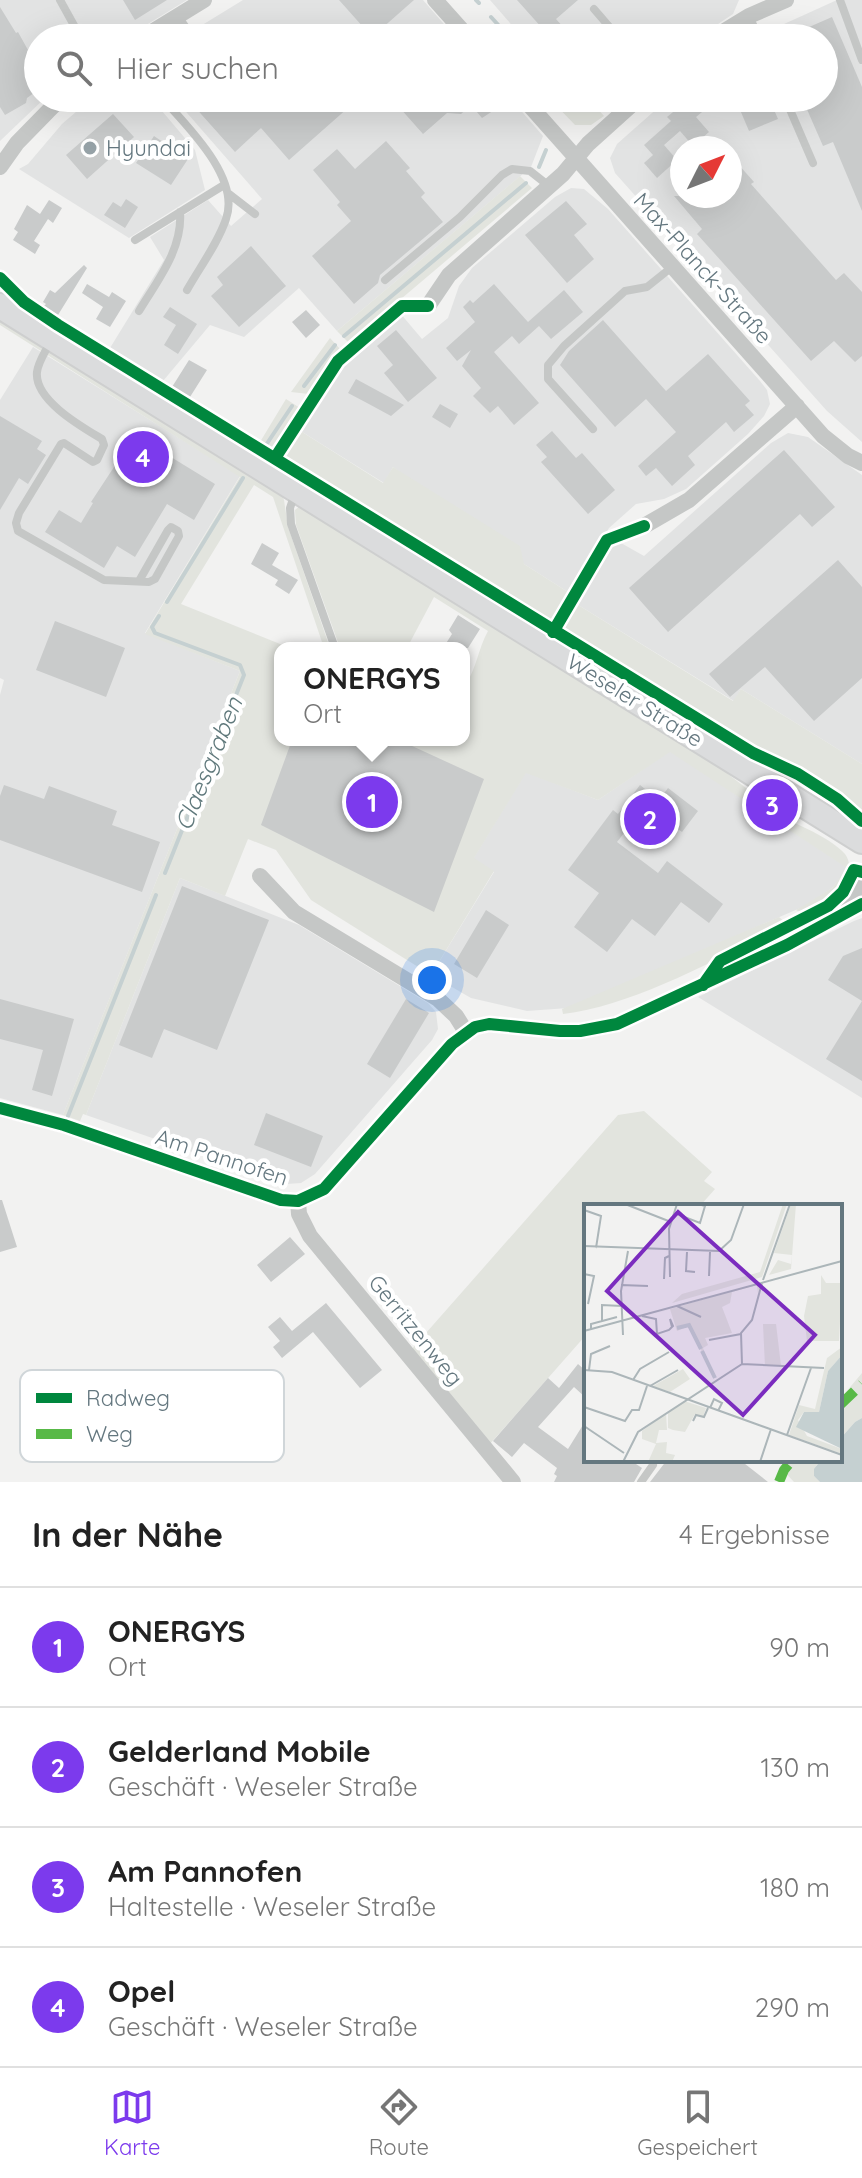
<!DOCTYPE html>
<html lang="de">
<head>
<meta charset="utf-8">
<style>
	:root { --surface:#fff; --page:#f6f6f6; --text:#222; --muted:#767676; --line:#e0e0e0; --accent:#7c3aed }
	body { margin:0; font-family:Quicksand,sans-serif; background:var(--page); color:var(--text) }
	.compass { position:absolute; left:670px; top:136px; width:72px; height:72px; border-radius:50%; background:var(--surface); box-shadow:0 8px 32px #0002; rotate:48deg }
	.you { position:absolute; left:432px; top:980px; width:28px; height:28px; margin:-20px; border:6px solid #fff; border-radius:50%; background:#1a73e8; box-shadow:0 0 0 12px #1a73e833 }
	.badge { display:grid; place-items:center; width:52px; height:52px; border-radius:50%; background:var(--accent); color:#fff; font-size:26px; font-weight:700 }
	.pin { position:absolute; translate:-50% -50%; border:4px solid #fff; box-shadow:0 2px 8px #0006 }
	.popup { position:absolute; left:274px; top:642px; width:196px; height:104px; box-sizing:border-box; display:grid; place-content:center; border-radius:16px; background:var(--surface); filter:drop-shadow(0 2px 6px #0005); font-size:26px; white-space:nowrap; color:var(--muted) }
	.popup b { font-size:30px; color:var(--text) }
	.popup::after { content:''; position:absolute; left:50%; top:100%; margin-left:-16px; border:16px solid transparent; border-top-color:var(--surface) }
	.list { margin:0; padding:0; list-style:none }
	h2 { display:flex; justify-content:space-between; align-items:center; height:104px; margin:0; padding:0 32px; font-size:34px }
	h2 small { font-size:26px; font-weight:400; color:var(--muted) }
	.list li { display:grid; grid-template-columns:52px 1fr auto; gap:24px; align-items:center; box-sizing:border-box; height:120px; padding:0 32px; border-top:2px solid var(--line) }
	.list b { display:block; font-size:30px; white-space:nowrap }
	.list p { margin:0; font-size:26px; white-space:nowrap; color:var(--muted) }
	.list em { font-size:26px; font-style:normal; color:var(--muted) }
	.icon { flex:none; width:44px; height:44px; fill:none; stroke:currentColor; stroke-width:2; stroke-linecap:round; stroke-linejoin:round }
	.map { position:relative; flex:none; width:862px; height:1482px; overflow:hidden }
	.search { position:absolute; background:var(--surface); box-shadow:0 8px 32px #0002; left:24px; right:24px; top:24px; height:88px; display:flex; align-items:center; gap:20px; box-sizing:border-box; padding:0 28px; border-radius:44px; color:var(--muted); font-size:30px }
	.sheet { height:584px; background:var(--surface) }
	nav { display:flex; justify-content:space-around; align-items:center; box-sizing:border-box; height:112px; border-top:2px solid var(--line); background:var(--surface); font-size:22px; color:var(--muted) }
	nav a { display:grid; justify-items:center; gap:4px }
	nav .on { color:var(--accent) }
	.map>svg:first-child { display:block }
</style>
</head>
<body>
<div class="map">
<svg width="862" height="1482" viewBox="0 0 862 1482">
	<rect width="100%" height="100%" fill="#f2f2f1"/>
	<!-- built -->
	<path fill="#e2e3e3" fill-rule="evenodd" d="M 0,0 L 187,0 L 125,38 L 38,38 L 38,98 L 45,98 L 0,141 Z
		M 243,0 L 423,0 L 456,38 L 181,38 Z
		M 490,0 L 739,0 L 733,14 L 697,38 L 523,38 Z
		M 837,0 L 862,0 L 862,442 L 827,411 L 615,173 L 610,158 L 617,144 L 669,98 L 824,98 L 824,38 L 753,38 ZM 682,148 L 730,148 L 730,196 L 682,196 Z
		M 92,98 L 151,98 L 195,150 L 205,190 L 129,238 L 19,169 L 28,164 L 62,124 Z
		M 174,98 L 510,98 L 543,136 L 531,167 L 337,331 L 299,288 L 244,337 L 210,325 L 163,381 L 110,348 L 164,260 L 150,237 L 208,200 L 231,226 L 262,199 Z
		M 571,188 L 584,189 L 608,209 L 760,381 L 767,390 L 770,404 L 764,416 L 748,434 L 686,489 L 664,499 L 636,504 L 609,528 L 571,594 L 524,564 L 393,467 L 384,483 L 299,430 L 342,364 L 358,348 L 400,313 L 422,339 L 448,318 L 459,286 L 472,268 L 555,197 Z
		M 33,347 L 240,476 L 145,633 L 240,671 L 63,1115 L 0,1098 L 0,695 L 4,680 L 0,678 L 0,400 Z
		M 788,433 L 808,437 L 862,475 L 862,764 L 741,689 L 734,701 L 575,603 L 607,547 L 621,543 L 644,556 L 771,443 Z
		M 670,751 L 848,868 L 832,888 L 805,906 L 568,1008 L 527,1011 L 471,998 L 431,975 L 494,872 L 473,859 L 526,772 L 598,800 Z
		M 180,878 L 299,925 L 428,1003 L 436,1012 L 438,1029 L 432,1040 L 315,1174 L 301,1183 L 287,1184 L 276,1181 L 86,1115 Z
		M 862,918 L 862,1098 L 698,997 L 854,921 Z"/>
	<!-- green -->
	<path fill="#e2e4de" d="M 549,98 L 588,98 L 604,116 L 591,125 L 575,125 Z
		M 520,176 L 532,188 L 349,343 L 337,331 Z
		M 0,318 L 281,492 L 284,500 L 288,527 L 330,648 L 324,648 L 273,497 L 254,485 L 181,604 L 290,648 L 280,648 L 280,740 L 464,740 L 464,683 L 466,684 C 477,667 478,649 488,631 L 434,597 L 407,648 L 340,648 L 296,525 L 295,510 L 301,505 L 710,760 L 755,795 L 751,802 C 777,817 826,833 845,854 C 862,878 823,906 806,915 L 796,910 L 832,888 L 847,868 L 670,752 L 598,800 L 526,773 L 474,858 L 494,871 L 431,975 L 311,900 L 276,850 L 248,839 L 225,896 L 180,878 L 86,1115 L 83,1114 L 80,1121 L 63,1115 L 240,671 L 145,634 L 240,477 L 0,325 Z
		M 330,338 L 341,350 L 309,394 L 291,392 Z
		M 286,399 L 300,408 L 273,451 L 260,442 Z
		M 299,430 L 383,483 L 393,467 L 520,546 L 524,564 L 571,594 L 555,621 L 551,624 L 282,456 Z
		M 575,603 L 733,701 L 741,689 L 862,764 L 862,815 L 802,772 L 757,751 L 562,631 L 562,625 Z
		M 779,917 L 787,924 C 721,957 635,1005 563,1014 L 562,1009 Z
		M 644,1111 L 712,1172 L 704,1181 L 715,1189 L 700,1206 L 586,1206 L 586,1335 L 489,1445 L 411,1350 L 618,1115 Z
		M 862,1373 L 862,1418 L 855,1422 L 840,1439 L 840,1399 Z
		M 787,1460 L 821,1460 L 816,1466 L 814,1476 L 820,1482 L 794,1482 L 780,1467 Z"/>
	<!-- water -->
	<path fill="#c5d0d1" d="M 862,1418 L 862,1482 L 820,1482 L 814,1476 L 814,1469 L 821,1460 L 840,1460 L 840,1439 L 855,1422 Z"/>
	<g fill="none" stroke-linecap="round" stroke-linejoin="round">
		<!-- stream -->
		<path stroke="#c5d0d1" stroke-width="4" d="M 476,0 L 479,3
			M 491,17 L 510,38
			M 539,167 L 546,150
			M 344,336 L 526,183
			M 304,386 L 335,345
			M 266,445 L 292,406
			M 167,602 L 243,478
			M 159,616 L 152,627 L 155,633 L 240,665 L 244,675 L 165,873
			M 68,1116 L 156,895"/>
	</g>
	<!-- building -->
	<path fill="#c9cbcb" d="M 123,0 L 167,0 L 135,20 Z
		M 339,0 L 414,0 L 372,37 Z
		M 517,0 L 578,0 L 556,19 L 573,38 L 551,38 Z
		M 0,7 L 16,33 L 18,32 L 38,68 L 38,90 L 27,98 L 26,103 L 5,115 L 0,107 Z
		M 832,17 L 862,87 L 862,211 L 833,142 L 823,146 L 802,98 L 824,98 L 824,38 L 784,38 Z
		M 201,98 L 341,98 L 349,107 L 289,160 L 261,128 L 235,152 L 193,105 Z
		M 391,98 L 496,98 L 502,105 L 482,118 L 471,105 L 461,114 L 447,113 L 423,134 Z
		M 690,98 L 719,98 L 696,117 L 709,132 L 693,146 L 680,131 L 664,145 L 677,160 L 657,178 L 644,163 L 653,155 L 644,145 L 671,121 L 667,117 Z
		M 735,98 L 769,98 L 778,119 L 749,131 Z
		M 113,114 L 134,137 L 87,179 L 66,155 Z
		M 154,136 L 188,159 L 171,185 L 136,163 Z
		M 386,141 L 410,168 L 406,171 L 425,193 L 421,197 L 443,222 L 380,275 L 378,283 L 354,304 L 312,256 L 351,221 L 337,205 L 340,202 L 313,170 L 337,149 L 355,169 Z
		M 730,155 L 754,182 L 751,184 L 836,280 L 844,273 L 862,292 L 862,356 L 855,362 L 834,341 L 811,361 L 697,234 L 702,229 L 674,196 L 730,196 Z
		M 126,199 L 138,207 L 125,228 L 104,215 L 113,202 L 121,207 Z
		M 49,200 L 62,208 L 53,223 L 48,219 L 34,241 L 40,245 L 35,254 L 13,240 L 18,232 L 14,229 L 27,205 L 40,214 Z
		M 566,201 L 587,224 L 574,235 L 594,259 L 567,283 L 525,235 Z
		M 251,246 L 286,286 L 239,327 L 211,296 L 223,285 L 217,277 Z
		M 84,265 L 87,268 L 58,315 L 44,306 L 46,304 L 43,302 L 50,290 L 55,293 Z
		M 87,284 L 109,297 L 112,292 L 126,301 L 110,327 L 96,319 L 103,307 L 82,293 Z
		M 494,284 L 528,322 L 564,290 L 583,312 L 551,339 L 539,326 L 519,344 L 512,336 L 494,352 L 539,403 L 514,425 L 498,406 L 490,413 L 473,396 L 481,388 L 462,366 L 471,350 L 457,361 L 446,348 L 475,322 L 463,307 L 470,300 L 473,303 Z
		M 170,307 L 197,324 L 178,354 L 164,345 L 176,325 L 163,317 Z
		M 306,310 L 320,325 L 306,338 L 292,322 Z
		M 603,320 L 666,391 L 708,354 L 750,401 L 745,405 L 754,415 L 734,432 L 726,422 L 688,456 L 695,465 L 672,486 L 656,468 L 646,476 L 638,466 L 676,432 L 646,399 L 615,427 L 560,365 L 569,351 Z
		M 396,330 L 437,378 L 408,402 L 384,373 L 393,365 L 377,346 Z
		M 189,360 L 207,370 L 190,397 L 172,387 Z
		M 356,379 L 404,405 L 391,416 L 367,403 L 348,393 Z
		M 440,404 L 458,414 L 450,428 L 432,417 Z
		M 0,416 L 42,441 L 37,449 L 46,455 L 28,484 L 19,478 L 0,510 Z
		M 552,431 L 576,458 L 582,453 L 615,490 L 588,514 L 541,462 L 547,457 L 536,445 Z
		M 135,435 L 215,484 L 194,520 L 167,504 L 135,557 L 117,546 L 104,568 L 45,532 L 59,510 L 81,523 L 93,503 L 91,502 Z
		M 784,450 L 835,507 L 812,527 L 800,514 L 668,632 L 629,588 Z
		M 262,543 L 279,553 L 272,565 L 298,580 L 289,594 L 275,585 L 278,580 L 251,564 Z
		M 838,560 L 862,587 L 862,678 L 814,721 L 765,667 L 730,697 L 709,674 Z
		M 458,615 L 480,629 L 468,648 L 443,648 L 452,634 L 449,630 Z
		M 55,621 L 125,648 L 106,697 L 36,670 Z
		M 292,740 L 399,740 L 484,779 L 434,912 L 261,825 Z
		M 4,785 L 44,799 L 49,786 L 117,811 L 112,825 L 160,842 L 142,892 L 0,840 L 0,796 Z
		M 640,785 L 659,800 L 668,788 L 698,811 L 682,832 L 671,824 L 657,843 L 631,824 L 617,842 L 658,873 L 667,861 L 723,904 L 709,923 L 681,902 L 655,936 L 632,919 L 607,952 L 574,927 L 599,893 L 568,870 L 613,810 L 618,814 Z
		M 182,886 L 269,920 L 217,1050 L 164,1029 L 152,1058 L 119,1045 Z
		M 486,910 L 509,925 L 477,978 L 454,964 Z
		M 862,948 L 862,1081 L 826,1059 L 862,1001 L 828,980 L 843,956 Z
		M 0,999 L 74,1019 L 52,1096 L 32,1090 L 43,1050 L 0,1039 Z
		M 406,999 L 429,1013 L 390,1078 L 367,1064 Z
		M 266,1113 L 323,1136 L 311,1167 L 254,1145 Z
		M 0,1200 L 2,1200 L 17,1247 L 0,1252 Z
		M 290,1237 L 305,1254 L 271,1282 L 257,1265 Z
		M 326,1303 L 382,1370 L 360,1388 L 313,1332 L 282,1358 L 273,1347 L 280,1341 L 268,1327 L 280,1317 L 292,1331 Z
		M 578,1364 L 586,1371 L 586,1398 L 574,1387 L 538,1427 L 568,1449 L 586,1420 L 586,1460 L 630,1460 L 642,1468 L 634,1482 L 554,1482 L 557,1476 L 554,1474 L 557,1468 L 524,1443 L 512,1457 L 493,1441 L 548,1378 L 559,1388 Z
		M 667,1460 L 740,1460 L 768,1482 L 650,1482 Z"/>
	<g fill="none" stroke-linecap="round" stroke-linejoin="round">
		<defs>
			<path id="primary" d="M 0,306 L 862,841"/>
		</defs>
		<!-- primary casing -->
		<use href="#primary" stroke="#cecfcf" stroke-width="28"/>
		<!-- lane -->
		<path stroke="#c5c7c6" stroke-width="8" d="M 60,0 L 81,38
			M 840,0 L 862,60
			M 594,9 L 619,38
			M 178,16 L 193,38
			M 749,16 L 759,38
			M 162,98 C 187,126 241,178 226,219 C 218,243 200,267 187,290
			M 785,98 L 813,163
			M 229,194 L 255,214
			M 135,240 L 224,185
			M 385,280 L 460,217 L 502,175 L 512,169 L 530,171 L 549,186
			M 139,311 C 157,281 183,249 180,212
			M 50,342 C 46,351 38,362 37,372 C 34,400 82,427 102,439 L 104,445 L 97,460 L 93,462 L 64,443 L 61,444 L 19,513 L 16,523 L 18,531 L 104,580 L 149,582 L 155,579 L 179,536 L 178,531 L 171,527 L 168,530 L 139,581
			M 593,429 L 548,379 L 548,365 L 564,346 L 625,291 L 647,287 L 672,267
			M 295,493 L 290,508 L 291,524 L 335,648
			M 641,1482 L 653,1465"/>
		<!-- street -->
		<path stroke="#c5c7c6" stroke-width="16" d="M 435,0 L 469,38
			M 142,38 L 204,0
			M 713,38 L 749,16 L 786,0
			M 523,98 L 823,436 L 848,456 L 862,463
			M 0,167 L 17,143 L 61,98
			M 428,306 L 449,275 L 563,174 L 588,144 L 639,98
			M 644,526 L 689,500 L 797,406
			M 260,876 L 294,912 L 438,999 L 456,1016 L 466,1032
			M 847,910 L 862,884
			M 0,1108 L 64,1125 L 281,1200 L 298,1201 L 324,1189 L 452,1044 L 475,1027 L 489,1024 L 560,1031 L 580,1031 L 617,1024 L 787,945 L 862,904
			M 298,1201 L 299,1214 L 310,1236 L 513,1482"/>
		<!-- primary -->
		<use href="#primary" stroke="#dbdcdd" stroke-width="24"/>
		<!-- quiet -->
		<path stroke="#58b947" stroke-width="10" stroke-dasharray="20 10" stroke-linecap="butt" d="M 840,1405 L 862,1384
			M 779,1482 L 784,1470 L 792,1460"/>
		<defs>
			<path id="cycleway" d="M 0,278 L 24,302 L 58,325 L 753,753 L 798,774 L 837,799 L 862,821
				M 275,458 L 338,361 L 402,306 L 428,306
				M 553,632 L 607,540 L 644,526
				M 703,985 L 720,961 L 828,906 L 843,892 L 854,870 L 862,872
				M 0,1108 L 64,1125 L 281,1200 L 298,1201 L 324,1189 L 452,1044 L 475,1027 L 489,1024 L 560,1031 L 580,1031 L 617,1024 L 787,945 L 862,904"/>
		</defs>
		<!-- cycleway casing -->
		<use href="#cycleway" stroke="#fff" stroke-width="17"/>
		<!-- cycleway -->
		<use href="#cycleway" stroke="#00873e" stroke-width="12"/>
	</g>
	<!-- markers -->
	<circle fill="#96a2a7" stroke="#fff" stroke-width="3" cx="90" cy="148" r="8"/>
	<g text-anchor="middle" stroke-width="8" stroke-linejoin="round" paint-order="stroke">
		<!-- poi labels -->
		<g font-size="22" fill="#64777f" stroke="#fff" text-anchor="start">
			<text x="106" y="156">Hyundai</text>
		</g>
		<!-- street labels -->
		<g font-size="22" fill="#64777f" stroke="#fff">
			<text transform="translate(703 268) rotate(48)" y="8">Max-Planck-Straße</text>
			<text transform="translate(635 700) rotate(32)" y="8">Weseler Straße</text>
			<text transform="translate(222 1157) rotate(18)" y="8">Am Pannofen</text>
			<text transform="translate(416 1330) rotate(51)" y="8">Gerritzenweg</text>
		</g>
		<!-- water labels -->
		<g font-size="24" font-style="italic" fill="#60797c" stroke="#fff">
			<text transform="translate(209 764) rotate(-68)" y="8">Claesgraben</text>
		</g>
	</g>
	<!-- overview -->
	<g transform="translate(584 1204)">
		<rect width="258" height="258" fill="#f2f2f1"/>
		<path d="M 199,0 L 203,0 L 178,73 L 88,99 L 98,90 L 176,68 ZM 207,0 L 212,0 L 207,65 L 185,71 L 194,56 L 207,60 L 208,51 L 190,49 ZM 237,71 L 242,79 L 258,79 L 255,137 L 223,137 L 220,112 L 224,92 L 237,90 ZM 172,80 L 174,81 L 175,84 L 174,89 L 173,81 L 148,88 L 146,99 L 138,103 L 148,129 L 121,134 L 124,141 L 119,144 L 131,174 L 105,122 L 93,127 L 86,105 L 42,118 ZM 179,120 L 192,120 L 197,162 L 181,162 ZM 258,143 L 258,151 L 244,167 L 235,208 L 220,208 L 214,216 L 223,232 L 258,245 L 258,250 L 205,231 L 215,201 L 231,205 L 243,154 ZM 99,165 L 106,175 L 86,188 L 69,182 ZM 100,197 L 122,204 L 119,213 L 111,210 L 101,228 L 89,226 L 84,224 L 84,208 ZM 82,209 L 83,226 L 75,226 L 72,239 L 83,238 L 82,249 L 91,251 L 88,258 L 64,258 L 72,240 L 58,235 L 58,227 Z" fill="#e2e4de"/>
		<path d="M 258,151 L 258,245 L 212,223 L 220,208 L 235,208 L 244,167 Z" fill="#c5d0d1"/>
		<path fill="none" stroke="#c5d0d1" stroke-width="4" d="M 93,124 L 105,121 L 117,145M 118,147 L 131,174"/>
		<path fill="none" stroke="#acb6b9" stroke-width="2" d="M 41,0 L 87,18M 0,6 L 17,12 L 12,44M 90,9 L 116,19 L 121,2 L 114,0M 0,42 L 135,47 L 147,36 L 160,0M 103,48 L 102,67 L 111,68M 0,70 L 10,72 L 4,100M 125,72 L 126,48M 86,73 L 85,25 L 93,0M 80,75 L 81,54 L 85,52M 179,76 L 206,0M 37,81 L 64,82M 93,102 L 117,113M 58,112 L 72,115 L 73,130 L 85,126 L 89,122 L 86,115 L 88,123M 18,117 L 18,101 L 38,102M 7,126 L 7,120 L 33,113M 0,127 L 258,57M 39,131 L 37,87 L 44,47M 125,136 L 157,130M 158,160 L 240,164M 0,166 L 28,168 L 258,251M 5,166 L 7,150 L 26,142M 49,176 L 56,165 L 85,148M 66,182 L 94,166M 0,203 L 41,217 L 48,206 L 55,206 L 63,182M 126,204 L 130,195 L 138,199 L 134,207M 109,217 L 112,211 L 120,213 L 124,204M 0,222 L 40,249M 203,231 L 227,164M 39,258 L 54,228 L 158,160 L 157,129 L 168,116 L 178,79M 176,258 L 187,225"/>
		<path fill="#7b2cbf" fill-opacity="0.15" stroke="#7b2cbf" stroke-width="4" d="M 94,8 L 231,131 L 159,211 L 23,87 Z"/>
		<rect width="258" height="258" fill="none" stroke="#64777f" stroke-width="4"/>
	</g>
	<!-- legend -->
	<rect x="20" y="1370" width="264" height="92" rx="12" fill="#fff" stroke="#d0d6d9" stroke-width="2"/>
	<rect x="36" y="1393" width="36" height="10" fill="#00873e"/>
	<rect x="36" y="1429" width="36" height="10" fill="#58b947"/>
	<g font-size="22" fill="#64777f">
		<text x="86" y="1406">Radweg</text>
		<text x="86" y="1442">Weg</text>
	</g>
</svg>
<svg class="compass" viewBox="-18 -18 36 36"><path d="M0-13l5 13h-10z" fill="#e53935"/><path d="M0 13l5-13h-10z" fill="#767676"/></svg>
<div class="you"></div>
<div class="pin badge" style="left:372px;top:802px">1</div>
<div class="popup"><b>ONERGYS</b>Ort</div>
<div class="pin badge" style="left:650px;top:819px">2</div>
<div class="pin badge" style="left:772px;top:805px">3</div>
<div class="pin badge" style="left:143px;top:457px">4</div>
<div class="search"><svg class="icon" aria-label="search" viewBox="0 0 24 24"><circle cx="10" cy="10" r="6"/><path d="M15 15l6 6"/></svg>Hier suchen</div>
</div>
<section class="sheet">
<h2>In der Nähe<small>4 Ergebnisse</small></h2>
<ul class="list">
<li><span class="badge">1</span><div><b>ONERGYS</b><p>Ort</p></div><em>90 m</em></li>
<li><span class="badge">2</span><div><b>Gelderland Mobile</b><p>Geschäft · Weseler Straße</p></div><em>130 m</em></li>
<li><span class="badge">3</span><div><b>Am Pannofen</b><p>Haltestelle · Weseler Straße</p></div><em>180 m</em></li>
<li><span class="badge">4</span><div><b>Opel</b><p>Geschäft · Weseler Straße</p></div><em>290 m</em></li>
</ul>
</section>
<nav>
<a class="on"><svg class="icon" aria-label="map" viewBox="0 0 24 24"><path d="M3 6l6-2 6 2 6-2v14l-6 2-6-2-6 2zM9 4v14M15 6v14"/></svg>Karte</a>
<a><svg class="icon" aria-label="directions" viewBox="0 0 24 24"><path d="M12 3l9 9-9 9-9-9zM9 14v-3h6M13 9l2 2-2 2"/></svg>Route</a>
<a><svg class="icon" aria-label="saved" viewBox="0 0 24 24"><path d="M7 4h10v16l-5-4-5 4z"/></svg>Gespeichert</a>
</nav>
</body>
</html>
